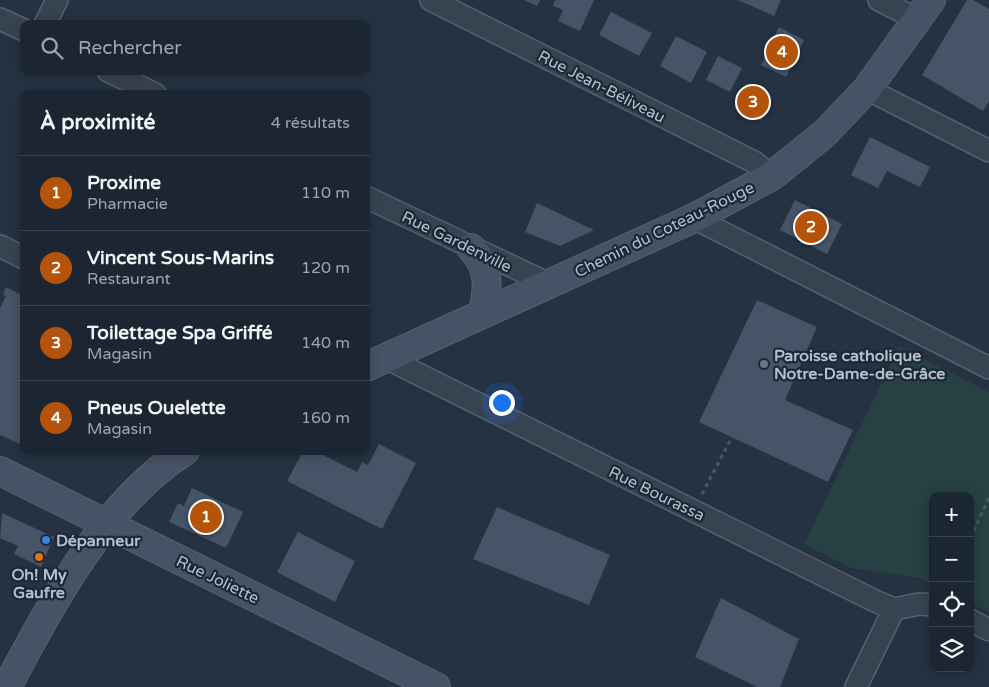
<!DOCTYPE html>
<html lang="fr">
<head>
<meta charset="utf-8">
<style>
	:root { --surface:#1b2632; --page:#28323e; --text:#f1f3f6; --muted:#a0a5ac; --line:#39434d; --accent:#b45309 }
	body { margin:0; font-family:"Varela Round",sans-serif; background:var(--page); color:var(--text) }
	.controls { position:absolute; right:15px; bottom:15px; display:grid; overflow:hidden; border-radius:10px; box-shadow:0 2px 12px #0003 }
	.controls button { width:45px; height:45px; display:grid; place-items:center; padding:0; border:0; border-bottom:1px solid var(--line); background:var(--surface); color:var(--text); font:25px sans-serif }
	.you { position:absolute; left:501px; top:402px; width:18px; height:18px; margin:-12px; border:4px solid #fff; border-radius:50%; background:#1a73e8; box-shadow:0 0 0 8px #1a73e833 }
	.badge { display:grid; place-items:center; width:32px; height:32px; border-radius:50%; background:var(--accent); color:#fff; font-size:16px; font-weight:700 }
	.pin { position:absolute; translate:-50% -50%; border:2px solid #fff; box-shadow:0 1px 5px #0006 }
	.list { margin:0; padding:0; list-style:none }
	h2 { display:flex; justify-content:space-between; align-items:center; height:65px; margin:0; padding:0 20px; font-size:21px }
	h2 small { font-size:16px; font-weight:400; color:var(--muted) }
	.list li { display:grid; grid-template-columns:32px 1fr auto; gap:15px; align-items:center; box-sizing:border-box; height:75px; padding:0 20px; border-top:1px solid var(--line) }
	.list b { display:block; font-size:19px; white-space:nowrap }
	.list p { margin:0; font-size:16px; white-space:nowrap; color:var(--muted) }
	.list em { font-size:16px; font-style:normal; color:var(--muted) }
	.icon { flex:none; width:28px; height:28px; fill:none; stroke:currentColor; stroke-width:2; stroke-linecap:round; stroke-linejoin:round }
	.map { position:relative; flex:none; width:989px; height:687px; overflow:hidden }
	.search { position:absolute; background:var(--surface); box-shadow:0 2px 12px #0003; left:20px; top:20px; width:350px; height:55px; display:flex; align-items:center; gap:12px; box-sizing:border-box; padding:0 18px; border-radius:10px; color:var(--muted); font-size:19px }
	.panel { position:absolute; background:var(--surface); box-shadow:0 2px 12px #0003; left:20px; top:90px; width:350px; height:365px; border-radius:10px }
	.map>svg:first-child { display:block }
</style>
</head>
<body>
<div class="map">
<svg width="989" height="687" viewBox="0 0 989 687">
	<rect width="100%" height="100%" fill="#243242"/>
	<!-- green -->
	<path fill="#264043" d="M 899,346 L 989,392 L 989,612 L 970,603 L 970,496 L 933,496 L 933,585 L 919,578 L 851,568 L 804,545 Z"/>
	<!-- building -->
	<path fill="#455466" d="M 524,0 L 540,0 L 537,6 Z
		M 555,0 L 594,0 L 580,31 L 558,21 L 563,10 L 553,6 Z
		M 738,0 L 781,0 L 774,16 Z
		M 967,0 L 973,0 L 989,9 L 989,101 L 983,111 L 922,75 Z
		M 611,12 L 652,33 L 639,56 L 599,35 Z
		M 779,27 L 804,40 L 786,77 L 761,65 Z
		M 676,36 L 707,52 L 691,83 L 660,66 Z
		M 718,56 L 742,68 L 730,92 L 706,80 Z
		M 746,84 L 772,97 L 761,121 L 734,108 Z
		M 870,137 L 930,167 L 920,187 L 887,171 L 878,188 L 851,175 Z
		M 795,200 L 842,224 L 827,254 L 780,230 Z
		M 537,203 L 594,230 L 560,246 L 525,232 Z
		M 6,287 L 24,296 L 24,446 L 0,435 L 0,308 L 6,296 L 3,295 Z
		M 757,300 L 817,327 L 785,400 L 853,430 L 828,482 L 699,422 Z
		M 379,444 L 416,463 L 382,529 L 287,481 L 303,451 L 315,451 L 357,472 L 362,462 L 368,465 Z
		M 192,488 L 243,512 L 226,548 L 169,522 L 178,503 L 184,506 Z
		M 497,507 L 610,555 L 589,605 L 473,559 Z
		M 2,513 L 54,537 L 41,567 L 14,554 L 18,546 L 0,538 Z
		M 298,532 L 355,561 L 335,602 L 277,572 Z
		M 721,598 L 799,639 L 780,687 L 757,687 L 695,657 Z"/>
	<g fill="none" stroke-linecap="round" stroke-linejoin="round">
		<defs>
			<path id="street" d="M 431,0 L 754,162 L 772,176
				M 879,0 L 918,20
				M 0,19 L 24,30
				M 45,24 L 57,0
				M 108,71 L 155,94
				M 867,89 L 989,151
				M 366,197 L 549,284
				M 694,218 L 989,368
				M 0,246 L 24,258
				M 386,358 L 875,601 L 894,609 L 919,604 L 933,605
				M 970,620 L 989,630
				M 856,687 L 894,609"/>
			<path id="secondary" d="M 471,248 C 491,269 488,287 483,314
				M 366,367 L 694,218 L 772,176 L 824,134 L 867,89 L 931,0
				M 0,471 L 436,687
				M 7,687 C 50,606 105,501 185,451"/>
		</defs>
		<!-- street casing -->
		<use href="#street" stroke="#56616f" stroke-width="24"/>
		<!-- secondary casing -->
		<use href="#secondary" stroke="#56616f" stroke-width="30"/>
		<!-- path -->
		<path stroke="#445d5f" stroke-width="3" stroke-dasharray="4 4" stroke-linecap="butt" d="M 702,494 L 732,437
			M 970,538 L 989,498"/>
		<!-- street -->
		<use href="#street" stroke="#384351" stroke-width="21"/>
		<!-- secondary -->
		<use href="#secondary" stroke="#465265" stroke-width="28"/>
	</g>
	<!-- markers -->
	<circle fill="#6b7280" stroke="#1d2837" stroke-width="2" cx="764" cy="364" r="5"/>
	<circle fill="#3f7fe0" stroke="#1d2837" stroke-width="2" cx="46" cy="540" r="5"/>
	<circle fill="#e8710a" stroke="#1d2837" stroke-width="2" cx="39" cy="557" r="5"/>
	<g text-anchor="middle" stroke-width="4.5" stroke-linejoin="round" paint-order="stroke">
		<!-- street labels -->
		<g font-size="16" fill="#b5becc" stroke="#1d2837">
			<text transform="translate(602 86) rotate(27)" y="6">Rue Jean-Béliveau</text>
			<text transform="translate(664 229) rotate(-26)" y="6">Chemin du Coteau-Rouge</text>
			<text transform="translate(457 241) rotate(26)" y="6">Rue Gardenville</text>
			<text transform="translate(657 493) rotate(26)" y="6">Rue Bourassa</text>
			<text transform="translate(218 579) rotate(26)" y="6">Rue Joliette</text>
		</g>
		<!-- poi labels -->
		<g font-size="16" font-weight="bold" fill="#b5becc" stroke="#1d2837" text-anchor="start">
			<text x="774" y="361">Paroisse catholique<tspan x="774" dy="18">Notre-Dame-de-Grâce</tspan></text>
			<text x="56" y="546">Dépanneur</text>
			<text x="39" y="580" text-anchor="middle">Oh! My<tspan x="39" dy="18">Gaufre</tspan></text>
		</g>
	</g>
</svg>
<div class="controls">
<button>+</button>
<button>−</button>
<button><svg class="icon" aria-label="locate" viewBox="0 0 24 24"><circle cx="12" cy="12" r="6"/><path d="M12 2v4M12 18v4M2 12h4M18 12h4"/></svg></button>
<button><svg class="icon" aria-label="layers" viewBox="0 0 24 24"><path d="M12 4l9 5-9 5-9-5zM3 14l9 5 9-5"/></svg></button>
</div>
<div class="you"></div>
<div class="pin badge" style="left:206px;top:517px">1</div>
<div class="pin badge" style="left:811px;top:227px">2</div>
<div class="pin badge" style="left:753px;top:102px">3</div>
<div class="pin badge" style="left:782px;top:52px">4</div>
<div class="search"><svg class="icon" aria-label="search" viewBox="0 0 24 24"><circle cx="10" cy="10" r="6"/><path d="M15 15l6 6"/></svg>Rechercher</div>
<section class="panel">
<h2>À proximité<small>4 résultats</small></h2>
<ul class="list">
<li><span class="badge">1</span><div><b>Proxime</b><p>Pharmacie</p></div><em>110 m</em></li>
<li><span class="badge">2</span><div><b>Vincent Sous-Marins</b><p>Restaurant</p></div><em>120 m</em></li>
<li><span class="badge">3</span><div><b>Toilettage Spa Griffé</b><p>Magasin</p></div><em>140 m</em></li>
<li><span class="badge">4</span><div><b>Pneus Ouelette</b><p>Magasin</p></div><em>160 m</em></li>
</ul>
</section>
</div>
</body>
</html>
